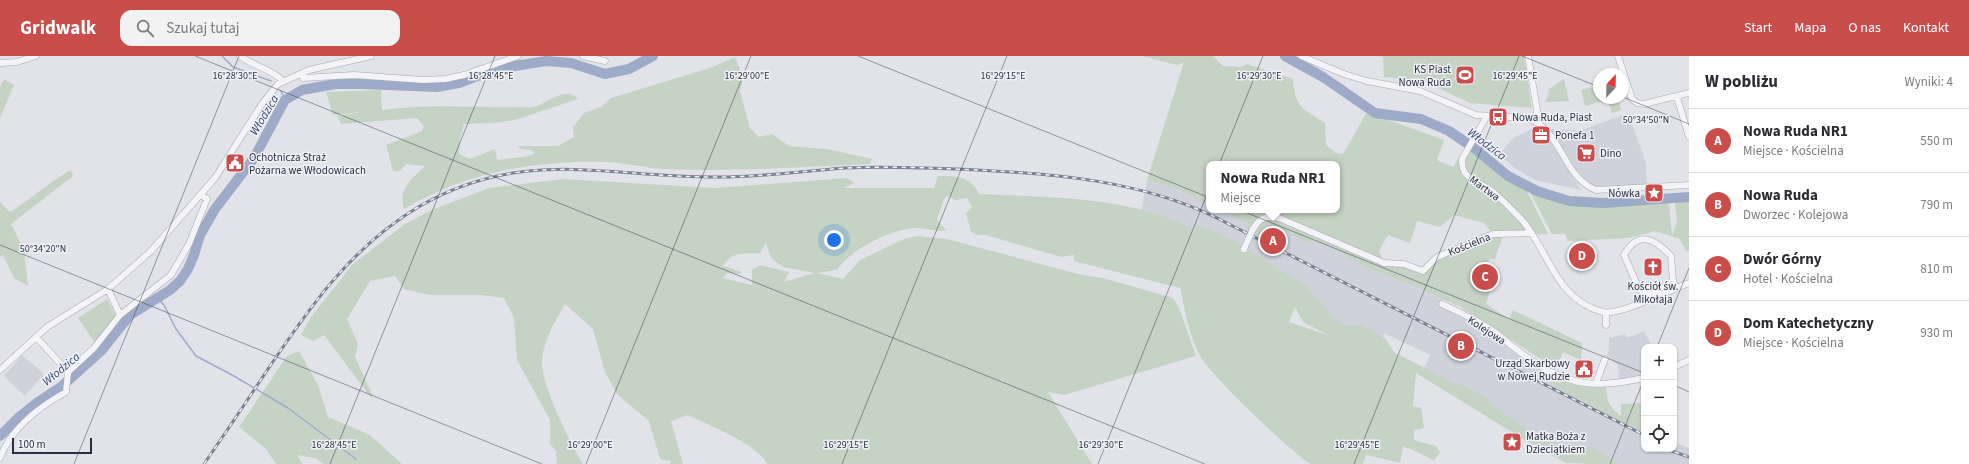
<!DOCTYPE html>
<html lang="pl">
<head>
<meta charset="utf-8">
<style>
	:root { --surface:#fff; --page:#f2f2f3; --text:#2b2b33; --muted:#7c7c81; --line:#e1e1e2; --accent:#c94d4b }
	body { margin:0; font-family:"Source Sans 3",sans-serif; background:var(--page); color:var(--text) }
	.controls { position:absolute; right:12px; bottom:12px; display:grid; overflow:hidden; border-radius:8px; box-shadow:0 1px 3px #0004 }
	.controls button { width:36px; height:36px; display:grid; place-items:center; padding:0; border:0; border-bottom:1px solid var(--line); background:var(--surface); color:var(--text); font:20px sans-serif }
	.compass { position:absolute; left:1593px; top:12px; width:36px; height:36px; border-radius:50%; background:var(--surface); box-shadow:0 1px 3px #0004; rotate:22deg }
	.scale { position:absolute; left:12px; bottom:10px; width:80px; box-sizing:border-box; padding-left:4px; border:2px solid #2a2e40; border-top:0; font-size:11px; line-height:14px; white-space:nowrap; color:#2a2e40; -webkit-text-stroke:3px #f1f2f7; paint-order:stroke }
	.you { position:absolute; left:834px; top:184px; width:14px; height:14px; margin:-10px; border:3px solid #fff; border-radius:50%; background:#1a73e8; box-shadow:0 0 0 6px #1a73e833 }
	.badge { display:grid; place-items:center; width:26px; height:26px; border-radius:50%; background:var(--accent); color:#fff; font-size:13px; font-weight:700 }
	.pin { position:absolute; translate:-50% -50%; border:2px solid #fff; box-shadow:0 1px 4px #0006 }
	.popup { position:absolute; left:1206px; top:105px; width:134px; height:52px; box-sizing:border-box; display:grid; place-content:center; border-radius:8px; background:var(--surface); filter:drop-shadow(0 1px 3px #0005); font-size:13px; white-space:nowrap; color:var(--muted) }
	.popup b { font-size:15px; color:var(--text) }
	.popup::after { content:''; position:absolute; left:50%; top:100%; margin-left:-8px; border:8px solid transparent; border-top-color:var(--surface) }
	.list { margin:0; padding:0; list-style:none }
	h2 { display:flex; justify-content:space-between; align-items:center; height:52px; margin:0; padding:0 16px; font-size:17px }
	h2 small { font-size:13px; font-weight:400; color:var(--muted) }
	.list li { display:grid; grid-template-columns:26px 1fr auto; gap:12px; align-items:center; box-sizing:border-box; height:64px; padding:0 16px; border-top:1px solid var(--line) }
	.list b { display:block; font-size:15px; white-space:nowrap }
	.list p { margin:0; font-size:13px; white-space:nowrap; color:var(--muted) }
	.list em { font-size:13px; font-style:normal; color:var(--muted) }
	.icon { flex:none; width:22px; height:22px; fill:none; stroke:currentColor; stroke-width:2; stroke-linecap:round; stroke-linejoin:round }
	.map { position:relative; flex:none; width:1689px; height:408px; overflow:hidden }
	header { display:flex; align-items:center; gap:24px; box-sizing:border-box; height:56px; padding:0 20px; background:var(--accent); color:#fff }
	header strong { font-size:19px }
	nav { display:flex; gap:22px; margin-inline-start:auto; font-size:14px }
	.search { width:280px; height:36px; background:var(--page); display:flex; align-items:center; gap:10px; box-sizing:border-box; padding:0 14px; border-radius:12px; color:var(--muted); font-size:15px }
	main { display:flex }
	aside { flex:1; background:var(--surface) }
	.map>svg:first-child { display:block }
</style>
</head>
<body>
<header>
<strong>Gridwalk</strong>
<div class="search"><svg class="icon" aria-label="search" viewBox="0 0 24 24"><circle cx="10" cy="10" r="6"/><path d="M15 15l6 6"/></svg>Szukaj tutaj</div>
<nav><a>Start</a><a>Mapa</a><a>O nas</a><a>Kontakt</a></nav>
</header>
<main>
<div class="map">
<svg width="1689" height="408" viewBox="0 0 1689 408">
	<rect width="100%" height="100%" fill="#e1e3e9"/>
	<!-- built -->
	<path fill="#cfd2db" d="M 1628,57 L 1646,107 L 1647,129 L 1596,132 L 1587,127 L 1579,120 L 1544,76 L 1581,134 L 1535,124 L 1516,113 L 1499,99 L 1513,82 L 1530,74 L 1539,72 L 1579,75 Z
		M 1147,124 L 1177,133 L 1209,149 L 1209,154 L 1220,154 L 1248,168 L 1266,165 L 1297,174 L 1443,241 L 1439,250 L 1492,278 L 1530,308 L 1593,347 L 1644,374 L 1644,393 L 1674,393 L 1674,386 L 1689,392 L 1689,408 L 1584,408 L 1422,316 L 1430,299 L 1384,277 L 1379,295 L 1300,241 L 1141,155 Z
		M 1644,275 L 1652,291 L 1644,291 L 1644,319 L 1619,324 L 1618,309 L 1607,300 L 1609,293 L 1609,282 L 1625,278 L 1626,281 L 1633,280 Z
		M 22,299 L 44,318 L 25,340 L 4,320 Z"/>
	<!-- green -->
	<path fill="#c4d3c3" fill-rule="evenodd" d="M 1142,0 L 1213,0 L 1223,10 L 1240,11 L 1247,8 L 1293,23 C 1295,52 1302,52 1325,67 L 1326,89 L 1336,97 L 1343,98 L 1366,58 L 1369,57 L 1444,84 L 1437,104 L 1453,111 L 1468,88 L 1474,92 L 1509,120 L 1537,135 L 1569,145 L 1603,147 L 1689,141 L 1689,194 L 1686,195 L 1680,183 L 1655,175 L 1629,182 L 1567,185 L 1566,178 L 1552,178 L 1530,136 L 1527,135 L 1548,178 L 1504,177 L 1495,203 L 1489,203 L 1481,230 L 1490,235 L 1486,248 L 1509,263 L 1513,254 L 1582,287 L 1581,304 L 1563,296 L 1556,313 L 1462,252 L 1440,231 L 1460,251 L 1422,233 L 1366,211 L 1329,190 L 1313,182 L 1310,187 L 1268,167 L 1261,181 L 1246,172 L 1248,168 L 1220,154 L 1337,154 L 1337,108 L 1209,108 L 1209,149 L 1177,133 L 1147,124 L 1184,6 L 1177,9 ZM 1669,147 L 1675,147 L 1677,166 L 1672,179 ZM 1454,159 L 1484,167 L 1493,178 L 1437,201 L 1423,215 L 1384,207 L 1379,195 L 1388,179 L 1410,187 L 1417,165 L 1440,171 Z
		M 1379,0 L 1524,0 L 1532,52 L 1470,47 L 1421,24 L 1384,21 L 1383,1 Z
		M 735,1 L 743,21 L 740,35 L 750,72 L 759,81 L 772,78 L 789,90 L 827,93 L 872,103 L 870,108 C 802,111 733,116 664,113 C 645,112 627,107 607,106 C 536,104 466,116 404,153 C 398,132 412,123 425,110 L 406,108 L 400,115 L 393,115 L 386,89 L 422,75 L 424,70 L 417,62 L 341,68 L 337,60 L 360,56 L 333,59 L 326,36 L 381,34 L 382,54 C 429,47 475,52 522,51 C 526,51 530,52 534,51 C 548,47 566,29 578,43 L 515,64 L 493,67 L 464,68 L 460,83 L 459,98 L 470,103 L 495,93 L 497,104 L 529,100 L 535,97 L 531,94 L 521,93 L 518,90 L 558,90 L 574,81 L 573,71 L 584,57 L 601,51 L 611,42 L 710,12 Z
		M 4,23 L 14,29 L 0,62 L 0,31 Z
		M 1564,23 L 1569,45 L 1546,46 L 1549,33 Z
		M 1592,31 L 1599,42 L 1603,45 L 1585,50 L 1581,34 Z
		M 1607,42 L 1618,42 L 1621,54 L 1612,57 Z
		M 71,114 L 73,120 L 11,168 L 24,194 L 28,230 L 14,222 L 3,199 L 0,201 L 0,146 L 10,156 C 31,143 49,126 71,114 Z
		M 938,120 C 956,120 971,120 979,138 C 1048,141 1131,140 1194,173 L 1195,167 L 1237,186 L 1307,231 L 1334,262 L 1348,270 L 1361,269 L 1385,282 L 1394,296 L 1453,327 L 1463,329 L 1487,342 L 1496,352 L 1527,373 L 1572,394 L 1591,391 L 1619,408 L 1566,407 L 1528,386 L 1416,317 L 1413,350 L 1421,352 L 1424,372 L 1414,374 L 1414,384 L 1436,390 L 1440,397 L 1434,404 C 1423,400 1415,393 1403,391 L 1400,407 L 1366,399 L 1363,408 C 1353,408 1318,408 1311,408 C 1295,401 1208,316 1200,300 C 1189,279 1185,254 1180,232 L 1074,205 L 1074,199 L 1061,201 L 986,179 L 978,179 L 971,176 L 966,157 L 972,151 L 967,142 L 956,144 L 947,140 L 944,143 L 937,164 L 946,174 C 938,177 925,171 915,172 C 892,173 849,194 837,214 L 817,217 L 843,223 L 860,204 L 904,183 L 917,180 L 947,183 L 1082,219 L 1103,222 L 1173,242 L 1179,252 L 1196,300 L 1064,339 L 1048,336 L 1092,408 L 767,408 C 758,388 708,369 688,359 L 671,365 L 683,408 L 670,408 L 671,405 L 660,403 L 649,365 L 617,338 L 605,316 L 593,273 L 565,248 C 555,266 542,286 542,308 C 543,332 570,387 583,408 L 557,408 L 556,395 L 550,388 L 550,364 L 517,304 L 514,262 L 504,242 L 481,239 L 430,239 L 404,233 L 395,220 L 370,225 L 347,263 L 358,288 L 355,301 L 371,336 L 372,343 L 324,279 L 313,285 L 301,279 L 311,261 L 352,209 L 405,168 L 432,154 L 489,132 L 563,123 L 715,132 L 847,122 L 855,127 L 843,132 L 934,132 ZM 766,187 L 771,202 L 783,211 L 815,217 L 784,226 L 789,216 L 760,209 L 752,214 L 752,229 L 722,222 L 728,217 L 740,218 L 742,216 L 723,210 C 731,195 744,198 760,197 ZM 1295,251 L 1303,266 L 1330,280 L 1289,266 Z
		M 107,243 L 115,259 L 115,264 L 95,287 L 78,262 Z
		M 299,295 L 318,329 L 328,361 L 370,379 L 402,408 L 324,408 L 315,402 L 297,399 L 302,408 L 276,408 L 266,393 L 239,371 L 287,300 Z
		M 1557,315 L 1584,326 L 1598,323 L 1605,328 C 1608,344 1607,350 1621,360 L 1621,348 L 1644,347 L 1644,377 L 1554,331 Z"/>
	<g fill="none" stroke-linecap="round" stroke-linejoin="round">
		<!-- stream -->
		<path stroke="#9eabc8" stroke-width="1.5" d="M 222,0 L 233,11 L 271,25
			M 281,35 L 285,44
			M 157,242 L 164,249 L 176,273 L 196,300 L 234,320 L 288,352 L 356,403"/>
		<!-- river -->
		<path stroke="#9eabc8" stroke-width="10" d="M 1285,0 L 1323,21 L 1375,57 L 1421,63 L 1449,75 L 1474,92 L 1508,120 L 1537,135 L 1569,145 L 1603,147 L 1689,141
			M 0,380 L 17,363 L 38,346 L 61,331 L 102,294 L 130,259 L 170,234 L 180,225 L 188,213 L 194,199 L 200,179 L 215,153 L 254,102 L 285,44 L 302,34 L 335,28 L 361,28 L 437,31 L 459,27 L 496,13 L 546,5 L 571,7 L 605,18 L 629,13 L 653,0"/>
		<defs>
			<path id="minor" d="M 240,0 C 253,10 272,13 283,25
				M 583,0 L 605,5
				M 1301,0 L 1344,18 L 1367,25 L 1420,35 L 1476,59 L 1527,62 C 1562,73 1562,121 1596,134 L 1689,129
				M 1528,0 L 1537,54 L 1537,59 L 1534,65
				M 1618,0 L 1632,43 L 1637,47 L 1644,48 L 1689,37
				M 0,7 L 17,6 L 36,0
				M 303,22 L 354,19 L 423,24 L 445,23 L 464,19 L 518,0
				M 1677,41 L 1689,81
				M 1487,60 L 1462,103 C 1462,108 1462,113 1465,117 C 1472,126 1484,129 1493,136 C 1503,144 1512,154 1521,163 C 1549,194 1555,244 1603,256 C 1620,260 1671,233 1689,227
				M 1252,175 C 1259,162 1265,159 1279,162 L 1384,207 L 1404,208 L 1423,215 L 1437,201 L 1493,178 L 1531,177
				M 1673,225 L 1651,238 L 1645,238 L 1639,233 L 1624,199 C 1638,174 1654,182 1671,200 L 1673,225 L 1676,232
				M 108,233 L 120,259
				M 1442,248 C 1460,257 1480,265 1496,277 C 1518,295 1543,316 1571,324 C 1595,331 1620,327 1644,322
				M 1606,257 L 1606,269
				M 1674,311 L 1689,304
				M 0,314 L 47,271 L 108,233 L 151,195 L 215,122 L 262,48 L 278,28 L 309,14 L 371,0
				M 68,316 L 94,292 L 120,259 L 171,219 L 189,188 L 207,143 L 201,139
				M 1596,327 L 1605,303
				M 0,402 C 11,372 39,351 66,336 L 68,316 L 36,281"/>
		</defs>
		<!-- minor casing -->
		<use href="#minor" stroke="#a6a9b3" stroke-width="7"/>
		<!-- minor -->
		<use href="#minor" stroke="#f4f4f8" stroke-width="6"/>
		<defs>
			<path id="rail" d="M 1666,393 L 1689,401
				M 204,408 C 224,379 243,351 262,322 C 306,256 350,191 420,150 C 525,90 608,122 719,121 C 761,121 803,115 845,112 C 889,110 933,112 977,114 C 1058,118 1139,125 1213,160 L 1644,379"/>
		</defs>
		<!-- rail casing -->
		<use href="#rail" stroke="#7b8092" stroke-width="3"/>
		<!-- rail -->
		<use href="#rail" stroke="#f1f2f7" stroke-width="1.5" stroke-dasharray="4.5" stroke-linecap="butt"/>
		<defs>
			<path id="minor-bridge" d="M 1244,193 L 1252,175"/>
		</defs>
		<!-- minor-bridge casing -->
		<use href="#minor-bridge" stroke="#a6a9b3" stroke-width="7" stroke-linecap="butt"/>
		<!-- minor-bridge -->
		<use href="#minor-bridge" stroke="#f4f4f8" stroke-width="6"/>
	</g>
	<!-- ticks -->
	<path fill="none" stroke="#2a2e40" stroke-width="1" stroke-opacity="0.45" d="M 195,0 L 1205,408M 858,0 L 1644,317M 1522,0 L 1599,31M 1623,41 L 1689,68M 0,189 L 542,408M 1657,291 L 1689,212M 1674,329 L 1689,336M 74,408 L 239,0M 330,408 L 495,0M 586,408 L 751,0M 842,408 L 1007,0M 1098,408 L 1263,0M 1354,408 L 1519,0M 1610,408 L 1644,323"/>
	<!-- icons -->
	<defs>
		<symbol id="stadium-square" viewBox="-11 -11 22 22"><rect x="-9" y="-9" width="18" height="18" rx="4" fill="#c94d4b" stroke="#f1f2f7"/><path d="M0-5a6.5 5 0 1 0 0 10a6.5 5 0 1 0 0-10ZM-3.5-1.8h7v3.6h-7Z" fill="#fff"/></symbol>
		<symbol id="bus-square" viewBox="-11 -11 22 22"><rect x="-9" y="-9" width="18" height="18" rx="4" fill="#c94d4b" stroke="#f1f2f7"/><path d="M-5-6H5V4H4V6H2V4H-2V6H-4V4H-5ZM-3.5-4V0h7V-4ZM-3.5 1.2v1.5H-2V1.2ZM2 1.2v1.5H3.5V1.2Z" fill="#fff"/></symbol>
		<symbol id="office-square" viewBox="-11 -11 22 22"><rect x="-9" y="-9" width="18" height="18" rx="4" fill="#c94d4b" stroke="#f1f2f7"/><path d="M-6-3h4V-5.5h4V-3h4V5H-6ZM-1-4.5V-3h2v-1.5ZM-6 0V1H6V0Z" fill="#fff"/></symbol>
		<symbol id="supermarket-square" viewBox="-11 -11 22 22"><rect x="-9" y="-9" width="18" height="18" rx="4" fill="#c94d4b" stroke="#f1f2f7"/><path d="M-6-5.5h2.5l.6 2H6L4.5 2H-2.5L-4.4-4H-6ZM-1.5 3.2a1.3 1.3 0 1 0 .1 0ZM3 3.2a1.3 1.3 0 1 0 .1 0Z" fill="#fff"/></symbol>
		<symbol id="civic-square" viewBox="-11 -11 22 22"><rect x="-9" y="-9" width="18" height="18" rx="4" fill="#c94d4b" stroke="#f1f2f7"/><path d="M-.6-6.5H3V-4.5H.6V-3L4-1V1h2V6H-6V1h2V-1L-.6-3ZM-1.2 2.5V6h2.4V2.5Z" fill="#fff"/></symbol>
		<symbol id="sight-square" viewBox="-11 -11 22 22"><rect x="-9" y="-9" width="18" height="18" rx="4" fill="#c94d4b" stroke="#f1f2f7"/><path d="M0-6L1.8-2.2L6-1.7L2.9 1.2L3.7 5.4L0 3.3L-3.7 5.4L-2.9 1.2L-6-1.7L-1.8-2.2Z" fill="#fff"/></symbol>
		<symbol id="church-square" viewBox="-11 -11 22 22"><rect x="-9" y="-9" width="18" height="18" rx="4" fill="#c94d4b" stroke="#f1f2f7"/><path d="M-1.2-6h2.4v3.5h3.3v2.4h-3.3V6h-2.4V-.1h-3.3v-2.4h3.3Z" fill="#fff"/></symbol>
	</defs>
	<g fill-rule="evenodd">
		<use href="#stadium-square" x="1454" y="8" width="22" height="22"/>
		<use href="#bus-square" x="1487" y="50" width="22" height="22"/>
		<use href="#office-square" x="1530" y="68" width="22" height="22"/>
		<use href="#supermarket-square" x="1575" y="86" width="22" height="22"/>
		<use href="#civic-square" x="224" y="96" width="22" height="22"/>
		<use href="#sight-square" x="1643" y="126" width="22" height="22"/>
		<use href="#church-square" x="1642" y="200" width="22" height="22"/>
		<use href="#civic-square" x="1573" y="302" width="22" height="22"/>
		<use href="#sight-square" x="1501" y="375" width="22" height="22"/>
	</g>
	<g text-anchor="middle" stroke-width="3" stroke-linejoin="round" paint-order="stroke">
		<!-- poi labels -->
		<g font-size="11" fill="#2a2e40" stroke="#f1f2f7" text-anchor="start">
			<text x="1451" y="17" text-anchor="end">KS Piast<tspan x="1451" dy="13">Nowa Ruda</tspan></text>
			<text x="1512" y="65">Nowa Ruda, Piast</text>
			<text x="1555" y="83">Ponefa 1</text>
			<text x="1600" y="101">Dino</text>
			<text x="249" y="105">Ochotnicza Straż<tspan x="249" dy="13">Pożarna we Włodowicach</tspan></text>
			<text x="1640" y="141" text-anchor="end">Nówka</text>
			<text x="1653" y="234" text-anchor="middle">Kościół św.<tspan x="1653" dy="13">Mikołaja</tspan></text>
			<text x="1570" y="311" text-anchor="end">Urząd Skarbowy<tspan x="1570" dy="13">w Nowej Rudzie</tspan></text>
			<text x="1526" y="384">Matka Boża z<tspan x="1526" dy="13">Dzieciątkiem</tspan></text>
		</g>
		<!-- street labels -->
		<g font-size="11" fill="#2a2e40" stroke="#f1f2f7">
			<text transform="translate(1485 132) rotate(36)" y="4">Martwa</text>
			<text transform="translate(1469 188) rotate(-22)" y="4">Kościelna</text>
			<text transform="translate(1487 274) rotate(33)" y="4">Kolejowa</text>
		</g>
		<!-- water labels -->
		<g font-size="12" font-style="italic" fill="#364773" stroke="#f1f2f7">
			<text transform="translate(264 59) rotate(-59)" y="4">Włodzica</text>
			<text transform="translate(1487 88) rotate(37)" y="4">Włodzica</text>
			<text transform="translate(61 313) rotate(-40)" y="4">Włodzica</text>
		</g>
	</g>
	<g font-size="10" text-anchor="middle" fill="#2a2e40" stroke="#f1f2f7" stroke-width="3" stroke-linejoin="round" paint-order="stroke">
		<text x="235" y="23">16°28'30"E</text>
		<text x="491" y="23">16°28'45"E</text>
		<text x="747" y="23">16°29'00"E</text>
		<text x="1003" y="23">16°29'15"E</text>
		<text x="1259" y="23">16°29'30"E</text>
		<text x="1515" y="23">16°29'45"E</text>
		<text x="1646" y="67">50°34'50"N</text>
		<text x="43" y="196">50°34'20"N</text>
		<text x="334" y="392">16°28'45"E</text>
		<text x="590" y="392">16°29'00"E</text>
		<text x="846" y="392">16°29'15"E</text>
		<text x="1101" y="392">16°29'30"E</text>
		<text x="1357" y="392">16°29'45"E</text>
	</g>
</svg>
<div class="controls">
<button>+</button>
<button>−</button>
<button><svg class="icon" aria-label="locate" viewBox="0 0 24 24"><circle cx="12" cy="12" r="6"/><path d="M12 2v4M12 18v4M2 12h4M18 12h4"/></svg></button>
</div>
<svg class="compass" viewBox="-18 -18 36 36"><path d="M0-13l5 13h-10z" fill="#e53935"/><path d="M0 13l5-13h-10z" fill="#7c7c81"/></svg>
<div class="scale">100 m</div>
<div class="you"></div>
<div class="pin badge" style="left:1273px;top:185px">A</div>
<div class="popup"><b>Nowa Ruda NR1</b>Miejsce</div>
<div class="pin badge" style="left:1461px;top:290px">B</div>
<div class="pin badge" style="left:1485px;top:221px">C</div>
<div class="pin badge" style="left:1582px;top:200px">D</div>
</div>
<aside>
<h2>W pobliżu<small>Wyniki: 4</small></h2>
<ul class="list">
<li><span class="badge">A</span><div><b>Nowa Ruda NR1</b><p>Miejsce · Kościelna</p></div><em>550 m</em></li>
<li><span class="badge">B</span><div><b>Nowa Ruda</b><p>Dworzec · Kolejowa</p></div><em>790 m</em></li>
<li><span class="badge">C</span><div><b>Dwór Górny</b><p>Hotel · Kościelna</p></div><em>810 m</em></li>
<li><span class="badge">D</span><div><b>Dom Katechetyczny</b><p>Miejsce · Kościelna</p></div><em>930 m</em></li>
</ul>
</aside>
</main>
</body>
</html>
